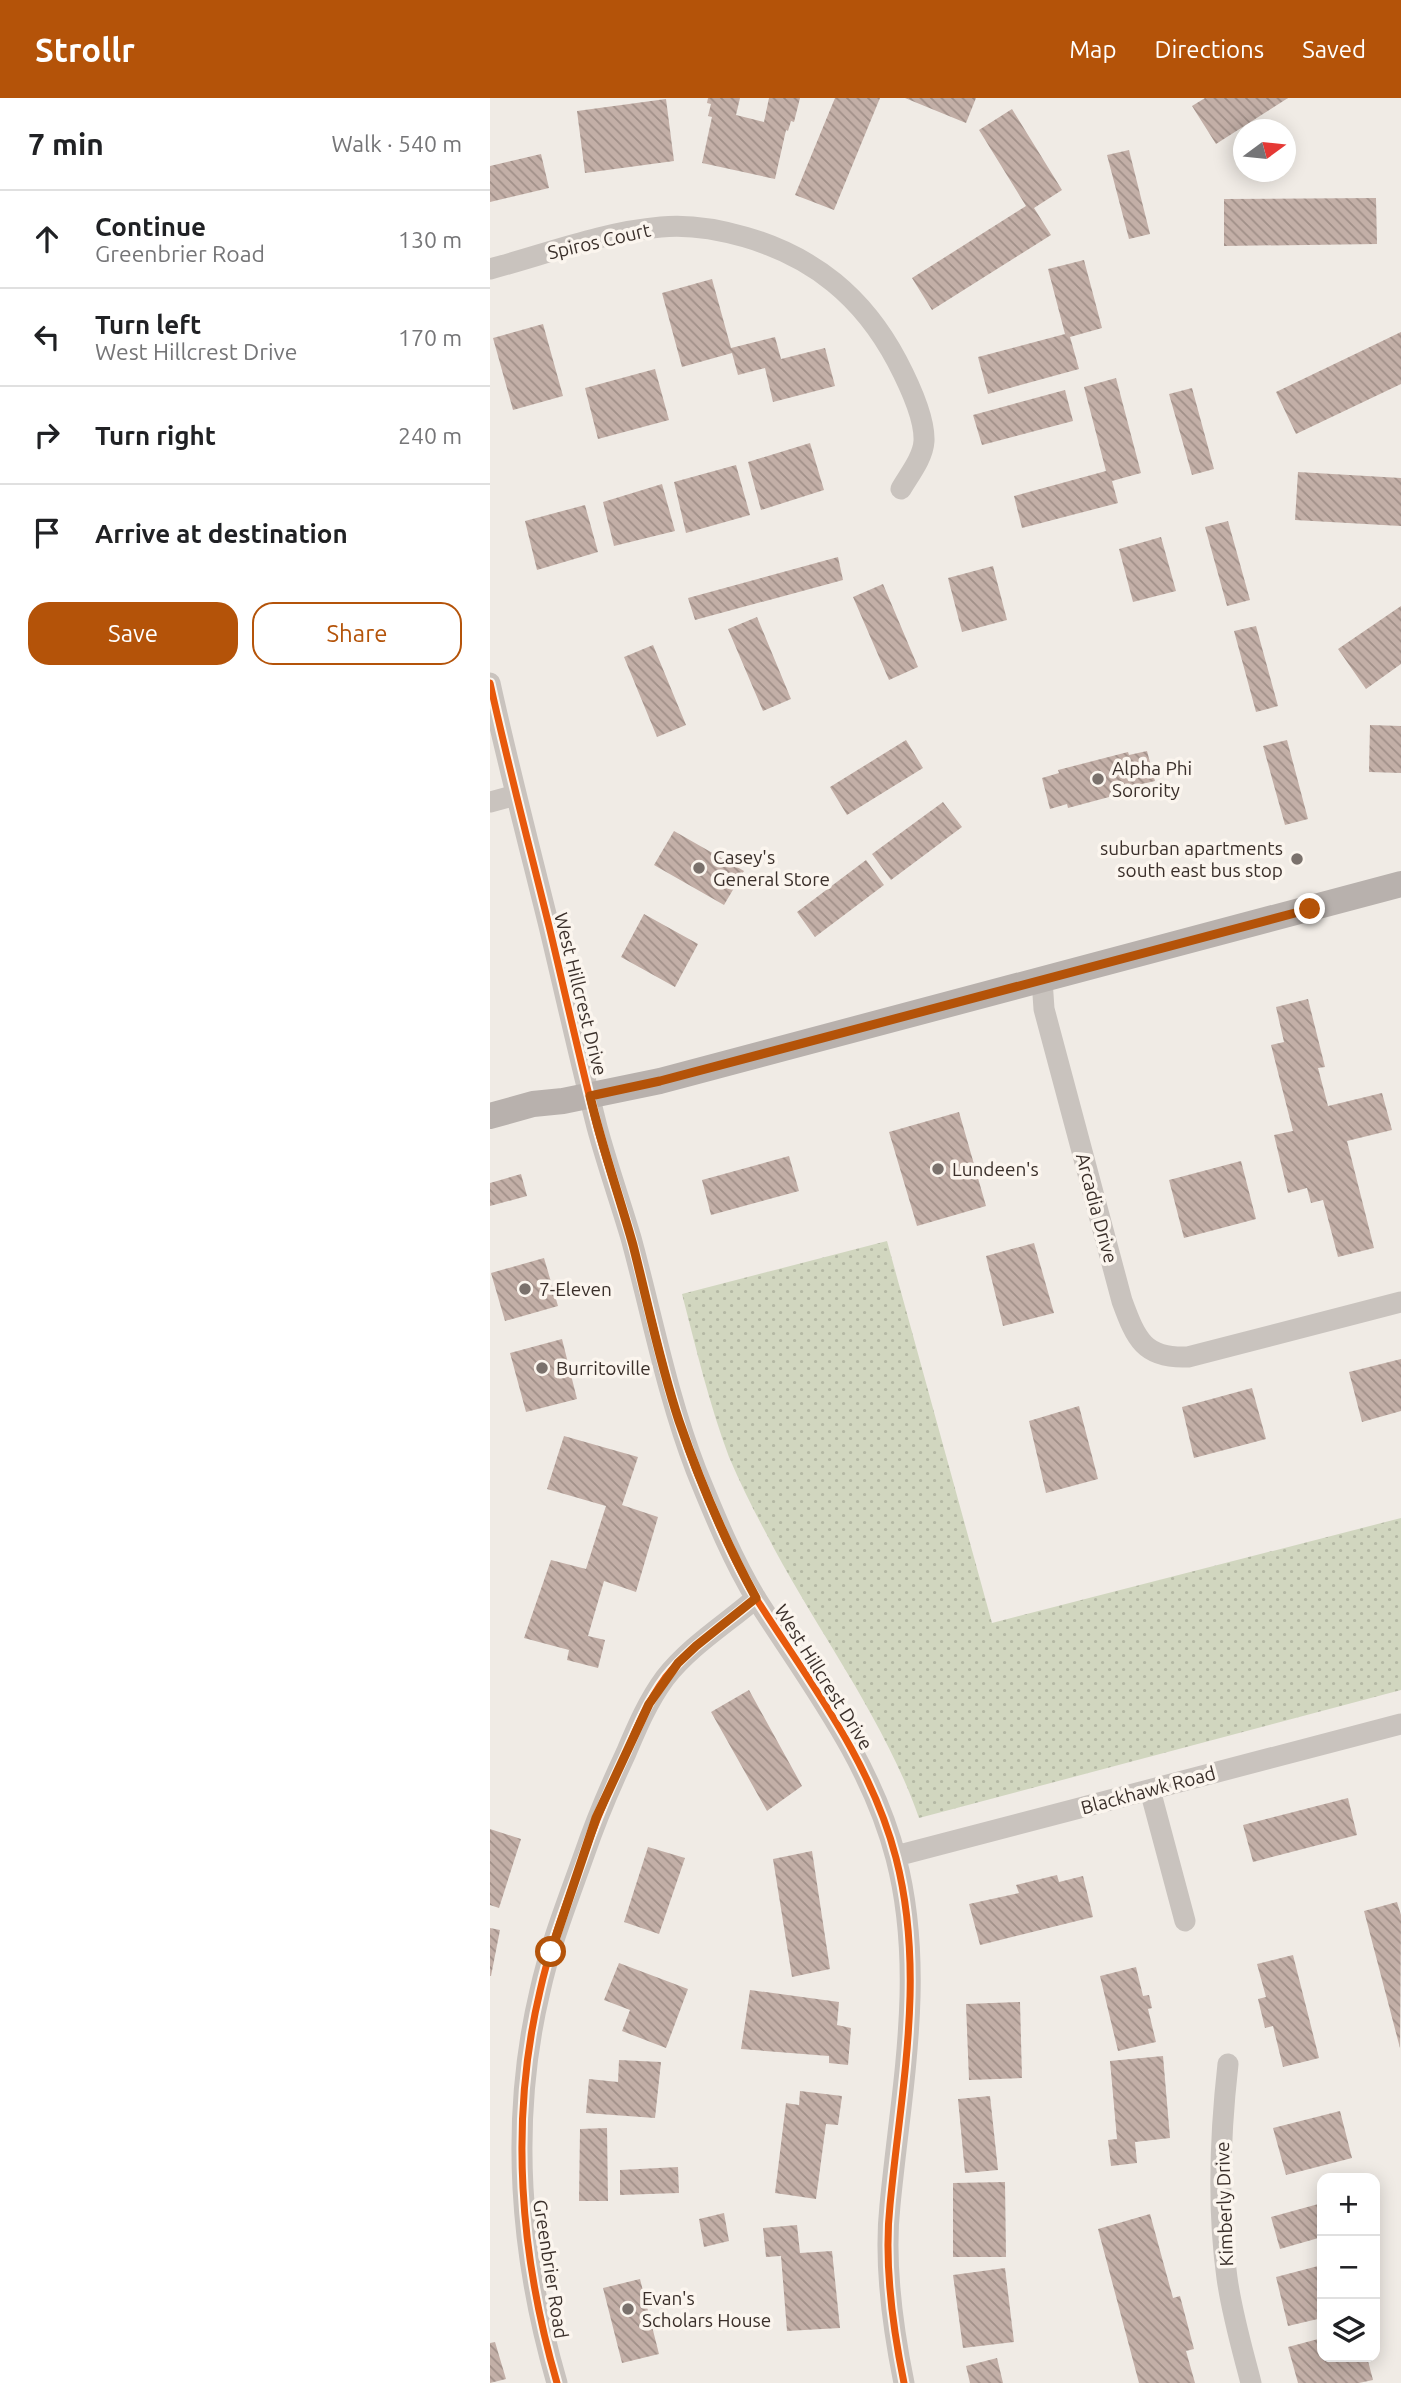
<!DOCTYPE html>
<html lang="en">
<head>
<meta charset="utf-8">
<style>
	:root { --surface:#fff; --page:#f6f6f6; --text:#202124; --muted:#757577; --line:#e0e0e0; --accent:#b45309 }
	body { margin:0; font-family:Ubuntu,sans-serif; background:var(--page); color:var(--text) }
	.controls { position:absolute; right:21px; bottom:21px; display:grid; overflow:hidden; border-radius:14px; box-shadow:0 4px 18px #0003 }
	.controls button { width:63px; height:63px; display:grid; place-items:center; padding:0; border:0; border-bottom:2px solid var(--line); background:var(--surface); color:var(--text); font:35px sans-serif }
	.compass { position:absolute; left:743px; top:21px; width:63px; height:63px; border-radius:50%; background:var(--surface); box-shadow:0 4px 18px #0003; rotate:75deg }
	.stop { position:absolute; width:21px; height:21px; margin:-16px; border:5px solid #b45309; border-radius:50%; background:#fff }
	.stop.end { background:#b45309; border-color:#fff; box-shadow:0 2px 7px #0008 }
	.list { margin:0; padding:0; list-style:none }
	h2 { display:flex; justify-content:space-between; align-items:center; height:91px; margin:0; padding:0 28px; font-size:30px }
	h2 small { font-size:23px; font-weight:400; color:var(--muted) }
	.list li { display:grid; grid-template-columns:46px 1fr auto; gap:21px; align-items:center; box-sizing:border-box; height:98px; padding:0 28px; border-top:2px solid var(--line) }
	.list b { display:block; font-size:26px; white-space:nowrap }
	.list p { margin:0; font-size:23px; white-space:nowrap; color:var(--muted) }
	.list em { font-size:23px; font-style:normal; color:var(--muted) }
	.actions { display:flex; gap:14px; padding:21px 28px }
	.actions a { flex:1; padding:16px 0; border:2px solid var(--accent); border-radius:21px; text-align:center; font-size:24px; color:var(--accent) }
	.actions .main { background:var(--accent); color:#fff }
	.icon { flex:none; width:38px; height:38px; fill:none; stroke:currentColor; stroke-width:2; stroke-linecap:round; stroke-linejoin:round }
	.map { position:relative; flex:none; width:911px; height:2285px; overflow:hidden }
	header { display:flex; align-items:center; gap:42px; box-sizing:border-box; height:98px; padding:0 35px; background:var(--accent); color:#fff }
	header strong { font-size:33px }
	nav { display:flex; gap:38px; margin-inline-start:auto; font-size:24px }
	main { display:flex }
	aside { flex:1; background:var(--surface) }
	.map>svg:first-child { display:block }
</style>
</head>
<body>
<header>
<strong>Strollr</strong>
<nav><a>Map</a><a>Directions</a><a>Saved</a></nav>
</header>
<main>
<aside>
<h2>7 min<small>Walk · 540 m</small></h2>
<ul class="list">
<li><svg class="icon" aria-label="ahead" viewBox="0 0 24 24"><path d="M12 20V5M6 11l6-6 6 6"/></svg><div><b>Continue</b><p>Greenbrier Road</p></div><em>130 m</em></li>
<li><svg class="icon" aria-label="left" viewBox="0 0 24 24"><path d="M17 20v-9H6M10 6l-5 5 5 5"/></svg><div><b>Turn left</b><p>West Hillcrest Drive</p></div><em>170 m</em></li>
<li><svg class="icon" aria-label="right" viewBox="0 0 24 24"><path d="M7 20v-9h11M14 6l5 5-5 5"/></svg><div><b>Turn right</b></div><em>240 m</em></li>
<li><svg class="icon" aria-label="arrive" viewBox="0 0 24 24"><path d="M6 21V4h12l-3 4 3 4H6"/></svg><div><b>Arrive at destination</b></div></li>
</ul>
<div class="actions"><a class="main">Save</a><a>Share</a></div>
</aside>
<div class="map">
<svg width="911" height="2285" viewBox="0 0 911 2285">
	<defs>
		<pattern id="grass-dots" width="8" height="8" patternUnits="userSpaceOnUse" patternTransform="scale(1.75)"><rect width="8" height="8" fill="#d1d6bf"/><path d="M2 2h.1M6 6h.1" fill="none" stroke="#b4b8a4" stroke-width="1.8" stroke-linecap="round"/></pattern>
		<pattern id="building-back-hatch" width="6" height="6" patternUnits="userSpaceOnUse" patternTransform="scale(1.75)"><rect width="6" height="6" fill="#c3afa7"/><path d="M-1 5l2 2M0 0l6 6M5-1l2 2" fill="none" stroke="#a08f88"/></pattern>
	</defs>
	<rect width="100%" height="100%" fill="#f0ebe5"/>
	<!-- grass -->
	<path fill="url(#grass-dots)" d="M 397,1143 L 502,1525 L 911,1420 L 911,1592 L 429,1720 C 393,1617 325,1531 276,1435 C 263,1411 250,1385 239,1359 C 219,1306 206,1250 192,1196 Z"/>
	<!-- building -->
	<path fill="url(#building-back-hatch)" d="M 218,0 L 250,0 L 246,17 L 274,24 L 279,0 L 310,0 L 304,24 L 301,23 L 298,33 L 296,32 L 285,81 L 212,65 L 222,19 L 218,18 L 221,6 L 217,5 Z
		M 345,0 L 390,0 L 344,112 L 305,97 Z
		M 415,0 L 486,0 L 476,25 Z
		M 715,0 L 798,0 L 726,46 L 702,8 Z
		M 176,1 L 184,63 L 95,75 L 87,13 Z
		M 522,11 L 572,92 L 544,110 L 561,137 L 442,212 L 422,180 L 536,108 L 489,32 Z
		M 639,52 L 660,136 L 639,141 L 617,57 Z
		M 51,56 L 59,90 L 0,104 L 0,68 Z
		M 886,100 L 887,146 L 734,148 L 734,101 Z
		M 594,162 L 612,230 L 580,239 L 589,271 L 498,296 L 488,259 L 575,236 L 558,171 Z
		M 222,181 L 241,250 L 285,239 L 291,261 L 335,250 L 345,288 L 283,304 L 275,270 L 248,277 L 242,255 L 192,269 L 172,195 Z
		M 53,226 L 73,298 L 23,312 L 3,240 Z
		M 911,234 L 911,286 L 806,336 L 786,294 Z
		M 165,271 L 179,322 L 108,341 L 95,290 Z
		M 626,280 L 651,375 L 622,383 L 628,405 L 532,430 L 524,398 L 616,373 L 594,289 Z
		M 702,290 L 724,371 L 702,377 L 679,296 Z
		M 575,292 L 583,323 L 492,347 L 483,317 Z
		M 320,345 L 334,392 L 271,412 L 258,364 Z
		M 246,367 L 260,417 L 196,435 L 184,384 Z
		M 808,374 L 911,380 L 911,428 L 805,422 Z
		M 172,386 L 185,433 L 124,448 L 113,404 Z
		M 95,407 L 108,454 L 47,472 L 35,423 Z
		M 738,423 L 760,502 L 737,508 L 715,429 Z
		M 671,439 L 686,493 L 643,504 L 629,451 Z
		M 348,459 L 353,482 L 205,522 L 198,500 Z
		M 503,468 L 517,522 L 472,534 L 458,480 Z
		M 393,486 L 428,569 L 399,582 L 363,499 Z
		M 911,508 L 911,566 L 876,591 L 848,551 Z
		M 267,519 L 301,601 L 273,613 L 238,531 Z
		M 766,528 L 788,608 L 766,614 L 744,533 Z
		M 163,547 L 196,627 L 167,639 L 134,559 Z
		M 880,627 L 911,628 L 911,675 L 879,674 Z
		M 416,642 L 433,670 L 357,717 L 340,689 Z
		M 797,642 L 818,721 L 795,727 L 773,648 Z
		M 657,653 L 665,683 L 648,687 L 649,691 L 578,710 L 577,706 L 560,711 L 552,680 L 569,675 L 568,672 L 638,654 L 639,657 Z
		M 453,704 L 472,729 L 401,782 L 382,756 Z
		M 184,733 L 254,773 L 234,807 L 164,767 Z
		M 810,755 L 812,764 L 804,766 L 802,757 Z
		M 376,762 L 394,787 L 325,839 L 307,814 Z
		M 154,816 L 208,846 L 185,889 L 131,859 Z
		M 818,901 L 835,969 L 828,970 L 838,1008 L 892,995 L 902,1032 L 857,1043 L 884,1150 L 848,1159 L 833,1102 L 821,1105 L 817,1090 L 798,1095 L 784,1037 L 803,1033 L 781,947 L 794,944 L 786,909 Z
		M 469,1014 L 496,1108 L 427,1128 L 399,1034 Z
		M 299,1058 L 309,1093 L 221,1117 L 212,1082 Z
		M 751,1063 L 766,1121 L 694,1140 L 679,1082 Z
		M 31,1076 L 37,1098 L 0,1108 L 0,1085 Z
		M 544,1145 L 564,1215 L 513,1228 L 496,1158 Z
		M 54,1160 L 68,1208 L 15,1223 L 1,1175 Z
		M 72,1241 L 87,1301 L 36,1314 L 20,1255 Z
		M 911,1261 L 911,1313 L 872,1324 L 859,1274 Z
		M 762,1290 L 776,1341 L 704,1360 L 692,1309 Z
		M 589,1308 L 608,1381 L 556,1395 L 539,1323 Z
		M 74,1338 L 148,1359 L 132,1407 L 168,1419 L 146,1494 L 114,1483 L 98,1538 L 115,1542 L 108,1570 L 77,1562 L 79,1552 L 34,1540 L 61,1462 L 96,1471 L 116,1408 L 57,1391 Z
		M 259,1592 L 312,1688 L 277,1713 L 221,1614 Z
		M 858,1700 L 867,1737 L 763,1764 L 753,1727 Z
		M 0,1731 L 31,1741 L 9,1810 L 0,1807 Z
		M 158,1749 L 195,1760 L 169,1836 L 134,1824 Z
		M 322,1753 L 340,1871 L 302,1879 L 283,1761 Z
		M 567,1777 L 569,1784 L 593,1778 L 603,1819 L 490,1847 L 479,1806 L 529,1795 L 526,1787 Z
		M 907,1804 L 911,1817 L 910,1950 L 874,1813 Z
		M 0,1830 L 10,1832 L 1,1878 L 0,1878 Z
		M 803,1857 L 829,1960 L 793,1969 L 783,1928 L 775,1930 L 768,1901 L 776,1899 L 767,1866 Z
		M 129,1865 L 198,1891 L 176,1950 L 132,1933 L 140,1912 L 114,1902 Z
		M 646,1869 L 653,1898 L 659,1897 L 662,1910 L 658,1911 L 666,1944 L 628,1953 L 610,1878 Z
		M 260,1892 L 349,1904 L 347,1927 L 361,1930 L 358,1967 L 339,1965 L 339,1958 L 251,1951 Z
		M 530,1904 L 532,1980 L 479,1982 L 476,1906 Z
		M 673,1958 L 680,2040 L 645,2044 L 647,2065 L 621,2068 L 618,2042 L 627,2041 L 620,1963 Z
		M 129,1962 L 171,1964 L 165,2020 L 96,2015 L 99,1981 L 128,1984 Z
		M 310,1993 L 352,1998 L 348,2027 L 336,2026 L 326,2101 L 285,2095 L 296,2005 L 309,2007 Z
		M 500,1998 L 508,2072 L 475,2075 L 468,2001 Z
		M 850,2013 L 862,2060 L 796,2077 L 783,2030 Z
		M 117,2030 L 118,2103 L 89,2103 L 90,2031 Z
		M 188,2069 L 189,2095 L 130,2097 L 130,2072 Z
		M 515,2084 L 516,2159 L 463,2159 L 463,2085 Z
		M 832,2105 L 832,2139 L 790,2151 L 781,2119 Z
		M 234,2115 L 239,2143 L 214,2149 L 209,2121 Z
		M 660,2116 L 683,2200 L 690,2198 L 704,2251 L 696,2253 L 705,2285 L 649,2285 L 608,2131 Z
		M 307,2127 L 310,2155 L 342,2153 L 350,2230 L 297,2233 L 291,2158 L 276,2159 L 273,2130 Z
		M 832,2167 L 832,2220 L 798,2228 L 786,2179 Z
		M 515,2170 L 524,2244 L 473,2250 L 463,2177 Z
		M 150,2181 L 169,2256 L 132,2265 L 113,2190 Z
		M 832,2240 L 832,2259 L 877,2259 L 883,2282 L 869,2285 L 808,2285 L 798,2249 Z
		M 5,2244 L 16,2281 L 0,2285 L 0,2245 Z
		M 507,2260 L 513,2285 L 480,2285 L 476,2268 Z"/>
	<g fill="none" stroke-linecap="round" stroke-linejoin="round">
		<!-- minor -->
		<path stroke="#c9c3be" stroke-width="21" d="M 0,171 C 56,156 113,134 171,129 C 200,126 227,131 255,139 C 324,159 373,199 407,263 C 418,284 435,319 434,343 C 433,360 419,377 411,391
			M 0,585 C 18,667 39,747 59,828 C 75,895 90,962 107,1029 C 117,1066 130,1103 141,1140 C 162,1217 177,1297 206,1372 C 224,1416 242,1461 267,1502 C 320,1585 381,1663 406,1760 C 436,1876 411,1991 400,2107 C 394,2162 403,2231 414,2285
			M 0,704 L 26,697
			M 552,882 L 554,911 L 632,1203 C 646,1241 654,1261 698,1259 L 911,1204
			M 660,1692 L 695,1823
			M 406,1758 L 911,1626
			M 738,1966 C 730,2037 727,2109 737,2180 C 742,2216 752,2250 761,2285
			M 67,2285 C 30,2158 19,2023 50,1893 C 60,1847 78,1802 94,1757 C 106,1722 120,1689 136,1655 C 147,1629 158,1603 175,1580 C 200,1548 236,1526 266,1500"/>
		<!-- major -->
		<path stroke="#b8b1ad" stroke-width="26" d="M 0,1018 L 43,1006 L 73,1003 L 170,983 L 911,786"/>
		<defs>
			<path id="cycleway" d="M 0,585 C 18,667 39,747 59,828 C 75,895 90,962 107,1029 C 117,1066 130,1103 141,1140 C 162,1217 177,1297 206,1372 C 224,1416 242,1461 267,1502 C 320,1585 381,1663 406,1760 C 436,1876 411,1991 400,2107 C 394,2162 403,2231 414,2285
				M 67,2285 C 30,2158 19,2023 50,1893 C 60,1847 78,1802 94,1757 C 106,1722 120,1689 136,1655 C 147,1629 158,1603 175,1580 C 200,1548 236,1526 266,1500"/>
		</defs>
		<!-- cycleway casing -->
		<use href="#cycleway" stroke="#fbf5ee" stroke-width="11"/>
		<!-- cycleway -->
		<use href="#cycleway" stroke="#e8590c" stroke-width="7"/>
	</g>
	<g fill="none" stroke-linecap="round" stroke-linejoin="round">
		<!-- route -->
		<path stroke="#b45309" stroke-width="9" d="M 61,1854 L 106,1720 L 159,1606 L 188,1565 L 206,1548 L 266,1500 C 235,1443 210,1384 189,1323 C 170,1266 158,1206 143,1147 C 129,1097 112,1049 100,998 L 170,983 L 820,811"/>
	</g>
	<!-- markers -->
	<g fill="#7a716c" stroke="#fbf5ee" stroke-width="2.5">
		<circle cx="608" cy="681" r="7"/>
		<circle cx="807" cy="761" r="7"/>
		<circle cx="209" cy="770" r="7"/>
		<circle cx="448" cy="1071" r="7"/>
		<circle cx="35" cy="1191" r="7"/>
		<circle cx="52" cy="1270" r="7"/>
		<circle cx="138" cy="2211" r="7"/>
	</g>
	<g text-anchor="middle" stroke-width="7" stroke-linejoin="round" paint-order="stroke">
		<!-- street labels -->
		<g font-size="19" fill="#3b302b" stroke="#fbf5ee">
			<text transform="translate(109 143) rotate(-13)" y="7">Spiros Court</text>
			<text transform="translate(91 896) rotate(76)" y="7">West Hillcrest Drive</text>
			<text transform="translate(607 1110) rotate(75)" y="7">Arcadia Drive</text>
			<text transform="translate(334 1579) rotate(58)" y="7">West Hillcrest Drive</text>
			<text transform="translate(658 1692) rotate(-15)" y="7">Blackhawk Road</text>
			<text transform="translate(734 2106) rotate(-92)" y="7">Kimberly Drive</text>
			<text transform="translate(61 2171) rotate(81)" y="7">Greenbrier Road</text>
		</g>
		<!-- poi labels -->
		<g font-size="19" fill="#3b302b" stroke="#fbf5ee" text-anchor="start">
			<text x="622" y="677">Alpha Phi<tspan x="622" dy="22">Sorority</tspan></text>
			<text x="793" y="757" text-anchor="end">suburban apartments<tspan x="793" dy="22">south east bus stop</tspan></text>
			<text x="223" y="766">Casey's<tspan x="223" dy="22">General Store</tspan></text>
			<text x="462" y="1078">Lundeen's</text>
			<text x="49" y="1198">7-Eleven</text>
			<text x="66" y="1277">Burritoville</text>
			<text x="152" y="2207">Evan's<tspan x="152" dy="22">Scholars House</tspan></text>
		</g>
	</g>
</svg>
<div class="controls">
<button>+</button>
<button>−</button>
<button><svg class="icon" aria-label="layers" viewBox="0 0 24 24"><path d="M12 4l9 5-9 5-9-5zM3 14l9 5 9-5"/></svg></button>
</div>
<svg class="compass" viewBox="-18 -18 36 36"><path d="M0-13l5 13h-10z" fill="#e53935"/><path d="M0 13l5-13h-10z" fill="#757577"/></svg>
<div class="stop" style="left:61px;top:1854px"></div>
<div class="stop end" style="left:820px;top:811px"></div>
</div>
</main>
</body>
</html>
